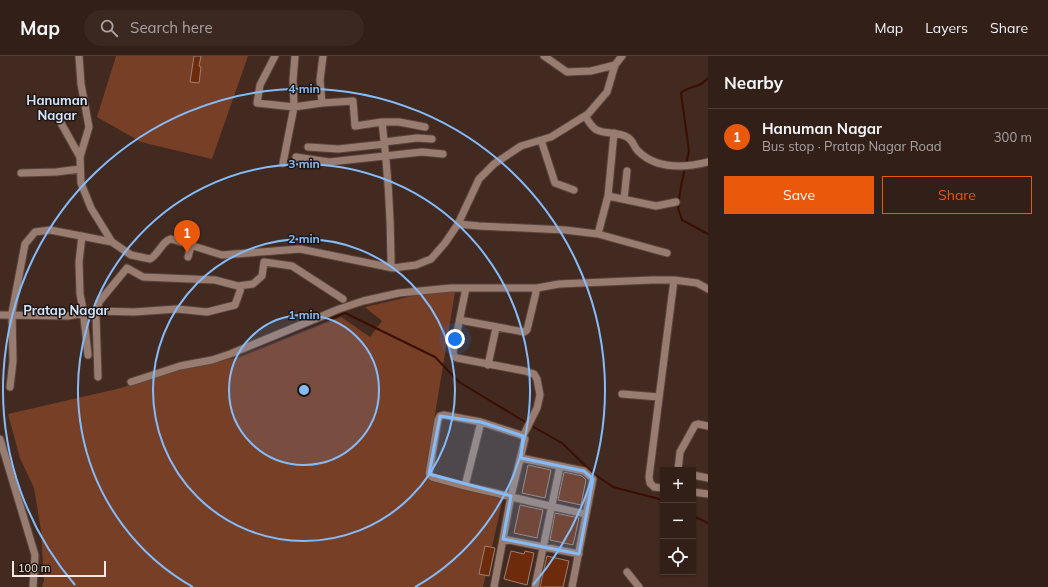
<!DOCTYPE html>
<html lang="en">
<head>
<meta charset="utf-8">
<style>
	:root { --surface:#322018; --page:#3a2821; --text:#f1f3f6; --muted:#a8a3a2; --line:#4d3e37; --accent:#ea580c }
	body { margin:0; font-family:Mulish,sans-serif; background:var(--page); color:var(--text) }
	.controls { position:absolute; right:12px; bottom:12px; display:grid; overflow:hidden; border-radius:0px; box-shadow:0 1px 3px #0004 }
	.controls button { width:36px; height:36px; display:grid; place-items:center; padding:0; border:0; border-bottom:1px solid var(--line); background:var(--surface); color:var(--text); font:20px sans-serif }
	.scale { position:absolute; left:12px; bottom:10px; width:94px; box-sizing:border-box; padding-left:4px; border:2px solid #f9e8e2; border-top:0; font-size:11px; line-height:14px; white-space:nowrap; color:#f9e8e2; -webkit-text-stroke:3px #211611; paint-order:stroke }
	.you { position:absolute; left:455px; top:283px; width:14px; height:14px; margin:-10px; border:3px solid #fff; border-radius:50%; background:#1a73e8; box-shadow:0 0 0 6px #1a73e833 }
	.badge { display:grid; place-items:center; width:26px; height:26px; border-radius:50%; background:var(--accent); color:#fff; font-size:13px; font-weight:700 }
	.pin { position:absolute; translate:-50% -33px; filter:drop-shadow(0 1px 2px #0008) }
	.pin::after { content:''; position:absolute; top:21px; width:14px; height:12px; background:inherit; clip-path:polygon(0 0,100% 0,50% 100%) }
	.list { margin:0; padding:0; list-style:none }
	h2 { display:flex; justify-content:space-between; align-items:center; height:52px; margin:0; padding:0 16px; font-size:17px }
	h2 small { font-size:13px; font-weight:400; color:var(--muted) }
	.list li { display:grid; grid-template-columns:26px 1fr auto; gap:12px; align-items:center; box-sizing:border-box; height:56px; padding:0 16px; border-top:1px solid var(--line) }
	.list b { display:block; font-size:15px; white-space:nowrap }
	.list p { margin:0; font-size:13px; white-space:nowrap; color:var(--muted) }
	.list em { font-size:13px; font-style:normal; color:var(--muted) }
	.actions { display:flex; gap:8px; padding:12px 16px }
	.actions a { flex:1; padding:9px 0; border:1px solid var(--accent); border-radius:0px; text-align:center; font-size:14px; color:var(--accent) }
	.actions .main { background:var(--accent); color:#fff }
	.icon { flex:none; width:22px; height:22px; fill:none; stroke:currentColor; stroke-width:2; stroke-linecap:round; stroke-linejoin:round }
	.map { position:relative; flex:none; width:708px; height:531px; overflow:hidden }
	header { display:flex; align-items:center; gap:24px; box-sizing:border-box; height:56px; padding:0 20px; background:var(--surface); border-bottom:1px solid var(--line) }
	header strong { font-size:19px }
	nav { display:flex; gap:22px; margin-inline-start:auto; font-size:14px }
	.search { width:280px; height:36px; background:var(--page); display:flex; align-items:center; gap:10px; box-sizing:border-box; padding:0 14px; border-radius:22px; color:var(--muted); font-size:15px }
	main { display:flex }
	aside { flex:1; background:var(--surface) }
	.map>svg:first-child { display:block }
</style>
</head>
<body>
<header>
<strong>Map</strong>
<div class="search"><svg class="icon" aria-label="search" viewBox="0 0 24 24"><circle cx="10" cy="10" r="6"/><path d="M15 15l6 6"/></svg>Search here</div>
<nav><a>Map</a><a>Layers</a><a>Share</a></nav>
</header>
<main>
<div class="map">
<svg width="708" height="531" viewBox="0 0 708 531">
	<rect width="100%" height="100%" fill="#422a20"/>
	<!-- green -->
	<path fill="#783f27" d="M 116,0 L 248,0 L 212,103 L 141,86 L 97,61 Z
		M 456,230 L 425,420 L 503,442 L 483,531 L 42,531 L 44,525 L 41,474 L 34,432 L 20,402 L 8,358 L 117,333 L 193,310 L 240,301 L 341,261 L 370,281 L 382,265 L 365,251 Z"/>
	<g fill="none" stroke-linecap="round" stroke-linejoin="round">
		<!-- stream -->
		<path stroke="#3c0e00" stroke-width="2" d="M 708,22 C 699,33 690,29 681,37 L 689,95 L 681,130 L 678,152 L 682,164 L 708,178
			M 240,298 L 345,257 L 435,301 L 459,326 L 527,367
			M 530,369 L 562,387 L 594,418 L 613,431 L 663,444
			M 693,460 L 708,467"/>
	</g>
	<!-- building -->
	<path fill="#6e2b0b" stroke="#9e8074" d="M 194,0 L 201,0 L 199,10 L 201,11 L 199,27 L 190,26 Z
		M 528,409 L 551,414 L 545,442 L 522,437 Z
		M 564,416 L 582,420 L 586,424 L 581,449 L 558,444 Z
		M 520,449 L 543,454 L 537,482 L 514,477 Z
		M 555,457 L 579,462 L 573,489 L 550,484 Z
		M 485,490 L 495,492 L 489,520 L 479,518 Z
		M 511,495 L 524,498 L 525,495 L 534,497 L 527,529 L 504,523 Z
		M 547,500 L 569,505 L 563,531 L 540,531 Z"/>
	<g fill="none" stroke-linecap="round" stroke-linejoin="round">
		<defs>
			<path id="minor" d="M 79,0 L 81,28 L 89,71 L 80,101 L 81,127 L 91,152 L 112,186 L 131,199 L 150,203 C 159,198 162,185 171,183 L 222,199 L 300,193 L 393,212 L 416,209 L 431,203 L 445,187 L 458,168 L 479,123 L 494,108 L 521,90 L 551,81 L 588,58 L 607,36 L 615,9 L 622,0
				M 275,0 L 260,29 L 257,47 L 294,51 L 322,47 L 353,45 L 355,70 L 382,66 C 388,115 391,163 391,211
				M 544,0 L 567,16 L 591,15 L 615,9
				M 322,47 L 320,24 L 323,0
				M 585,60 C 588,64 592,72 597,74 C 604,78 619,76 627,81 C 633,84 634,91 638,95 C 657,114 684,112 708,106
				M 382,66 L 399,66 L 425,71
				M 61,67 L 80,101
				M 541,84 L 555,127 L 574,134
				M 384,86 L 417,82 L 432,83
				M 308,91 L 338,93 L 385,88
				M 296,101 L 329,106 L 422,96 L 443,98
				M 283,107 L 294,51 L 293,24 L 295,0
				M 21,117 L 56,116 L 80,113
				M 608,140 L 656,150 L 676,146
				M 624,143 L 627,115
				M 458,168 L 479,170 L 565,174 L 598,178 L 667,197
				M 598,178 L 608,140 L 614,77
				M 82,180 L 79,206 L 80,238 L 83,253 L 88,299
				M 188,201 L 191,190
				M 466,232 L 453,296 L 454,300 L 457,302 L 525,315 L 534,318 L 537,323 L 540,339 L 537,352 L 523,380
				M 0,259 L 68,260 L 97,255 L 134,256 L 177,253 L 207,256 L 235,249 L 240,235 L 241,230
				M 465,265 L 524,276 L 527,274 L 537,232
				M 488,309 L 496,272
				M 98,321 L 96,260 L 99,246 L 127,212 L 143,221 L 215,224 L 238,230 L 253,228 L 262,220 L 264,206 L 292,210 L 343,243
				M 131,326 L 180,310 L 212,304 L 230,298 L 339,253 L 363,245 L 399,237 L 451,232 L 537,232 L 559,228 L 652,224 L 674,224 L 697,227 L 708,233
				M 10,331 L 13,305 L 12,257 L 25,188 L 35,176 L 50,174 L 112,186
				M 622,338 L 659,341
				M 0,383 L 35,499 L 33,531
				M 521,402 L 584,415 L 593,423 L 572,531
				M 678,414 L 680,396 L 695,369 L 698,368 L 708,370
				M 693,419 L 708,422
				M 465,430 L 432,421 L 429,418 L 438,364 L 440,360 L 444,359 L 481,366
				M 663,432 L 654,431 L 650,427 L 649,421 L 674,224
				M 693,436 L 708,438
				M 503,483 L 579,498
				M 627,516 L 639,531
				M 494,531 L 511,440 L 525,383 L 523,380 L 518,378 L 481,366 L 465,430 C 506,439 546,450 586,458
				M 535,531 L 560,410"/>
		</defs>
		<!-- minor casing -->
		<use href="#minor" stroke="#5a453d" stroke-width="9"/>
		<!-- minor -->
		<use href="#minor" stroke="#997c70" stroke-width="7"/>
	</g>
	<!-- marked area -->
	<path fill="#84bcfb" fill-opacity="0.2" stroke="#84bcfb" stroke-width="3" stroke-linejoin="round" d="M 440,360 L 481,366 L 523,380 L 521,402 L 584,415 L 593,423 L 579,498 L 503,483 L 511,440 L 429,418 Z"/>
	<!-- distance rings -->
	<circle cx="304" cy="334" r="75" fill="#84bcfb" fill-opacity=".12"/>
	<g fill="none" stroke="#84bcfb" stroke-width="2">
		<circle cx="304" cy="334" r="75"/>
		<circle cx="304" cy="334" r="151"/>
		<path d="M193 531A226 226 0 1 1 415 531"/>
		<path d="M75 529A301 301 0 1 1 533 529"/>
	</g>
	<g text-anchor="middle" stroke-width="3" stroke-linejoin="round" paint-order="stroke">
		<!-- neighbourhood labels -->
		<g font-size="13" font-weight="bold" fill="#d2e6ff" stroke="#211611">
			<text x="57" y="49">Hanuman<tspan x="57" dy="15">Nagar</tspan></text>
			<text x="66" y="259">Pratap Nagar</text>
		</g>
	</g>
	<circle cx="304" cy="334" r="6" fill="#84bcfb" stroke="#211611" stroke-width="2"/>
	<g font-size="12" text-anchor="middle" font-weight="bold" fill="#84bcfb" stroke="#211611" stroke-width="3" stroke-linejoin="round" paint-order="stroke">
		<text x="304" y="37">4 min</text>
		<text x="304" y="112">3 min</text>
		<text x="304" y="187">2 min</text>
		<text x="304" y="263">1 min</text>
	</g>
</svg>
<div class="controls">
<button>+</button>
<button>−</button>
<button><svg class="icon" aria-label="locate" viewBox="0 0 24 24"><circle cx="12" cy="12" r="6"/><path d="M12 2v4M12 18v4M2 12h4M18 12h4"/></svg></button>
</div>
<div class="scale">100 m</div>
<div class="you"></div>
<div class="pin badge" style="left:187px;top:197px">1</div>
</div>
<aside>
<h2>Nearby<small></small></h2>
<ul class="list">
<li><span class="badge">1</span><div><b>Hanuman Nagar</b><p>Bus stop · Pratap Nagar Road</p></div><em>300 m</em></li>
</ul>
<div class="actions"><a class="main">Save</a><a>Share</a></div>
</aside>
</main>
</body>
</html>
